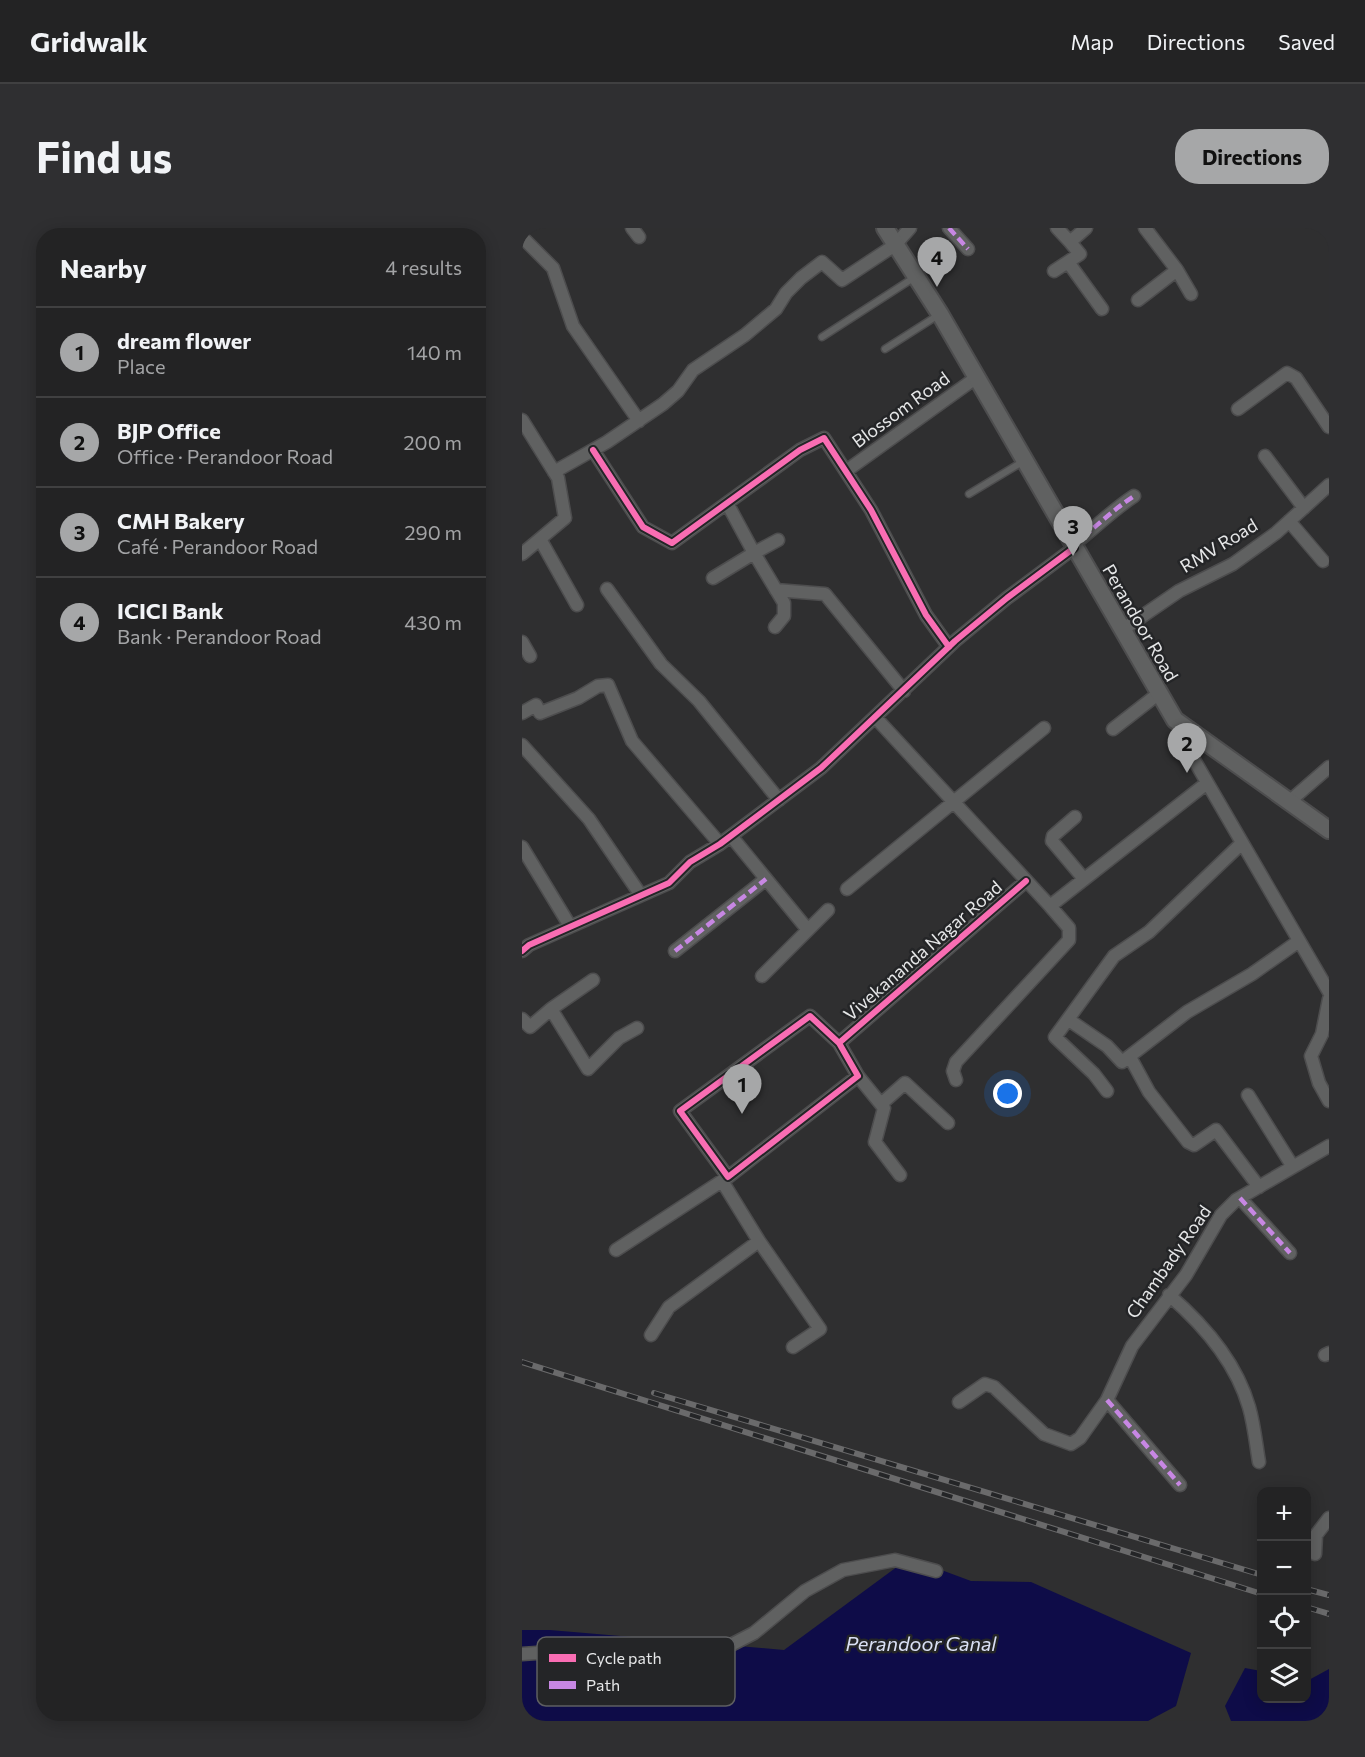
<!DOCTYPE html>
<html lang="en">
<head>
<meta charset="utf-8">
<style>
	:root { --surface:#232324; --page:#2f2f31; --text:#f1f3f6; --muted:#a3a4a6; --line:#404041; --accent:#a6a7a8 }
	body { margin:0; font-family:Commissioner,sans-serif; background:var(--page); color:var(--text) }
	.controls { position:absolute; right:18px; bottom:18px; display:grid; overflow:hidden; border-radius:12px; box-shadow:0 3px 15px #0003 }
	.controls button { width:54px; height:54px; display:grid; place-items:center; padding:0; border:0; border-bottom:2px solid var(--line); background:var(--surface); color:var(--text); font:30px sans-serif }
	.you { position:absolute; left:486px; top:866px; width:21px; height:21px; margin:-15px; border:4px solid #fff; border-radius:50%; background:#1a73e8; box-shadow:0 0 0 9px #1a73e833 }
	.badge { display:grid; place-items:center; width:39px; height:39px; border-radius:50%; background:var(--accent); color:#111; font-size:20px; font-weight:700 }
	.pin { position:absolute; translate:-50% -50px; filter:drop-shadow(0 2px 3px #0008) }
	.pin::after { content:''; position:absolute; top:32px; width:21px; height:18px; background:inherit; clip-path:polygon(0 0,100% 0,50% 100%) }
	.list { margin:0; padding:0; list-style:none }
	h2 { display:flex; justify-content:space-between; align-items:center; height:78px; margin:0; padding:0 24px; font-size:26px }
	h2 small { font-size:20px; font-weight:400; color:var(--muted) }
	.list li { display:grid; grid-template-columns:39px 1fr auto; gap:18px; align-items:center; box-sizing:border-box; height:90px; padding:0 24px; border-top:2px solid var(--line) }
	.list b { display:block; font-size:22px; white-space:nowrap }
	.list p { margin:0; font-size:20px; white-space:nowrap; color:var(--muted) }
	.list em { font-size:20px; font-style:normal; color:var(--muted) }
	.icon { flex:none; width:33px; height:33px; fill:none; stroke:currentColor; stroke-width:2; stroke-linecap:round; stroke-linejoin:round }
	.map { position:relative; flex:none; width:807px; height:1493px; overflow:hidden; border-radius:24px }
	header { display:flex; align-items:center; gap:36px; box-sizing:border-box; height:84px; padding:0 30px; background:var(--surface); border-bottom:2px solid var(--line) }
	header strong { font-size:28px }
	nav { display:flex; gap:33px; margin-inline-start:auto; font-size:21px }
	.intro { display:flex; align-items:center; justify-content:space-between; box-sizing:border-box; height:144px; padding:0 36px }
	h1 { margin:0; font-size:42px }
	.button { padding:15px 27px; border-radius:24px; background:var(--accent); color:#111; font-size:21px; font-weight:700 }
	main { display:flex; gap:36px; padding:0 36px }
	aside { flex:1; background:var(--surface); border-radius:24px; box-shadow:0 3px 15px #0003 }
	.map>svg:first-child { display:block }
</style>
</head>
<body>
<header>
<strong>Gridwalk</strong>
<nav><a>Map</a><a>Directions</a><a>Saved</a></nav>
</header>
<div class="intro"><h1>Find us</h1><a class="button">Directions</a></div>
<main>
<aside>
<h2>Nearby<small>4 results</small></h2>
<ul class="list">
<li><span class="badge">1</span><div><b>dream flower</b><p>Place</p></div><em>140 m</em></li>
<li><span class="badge">2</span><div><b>BJP Office</b><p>Office · Perandoor Road</p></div><em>200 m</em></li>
<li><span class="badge">3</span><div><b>CMH Bakery</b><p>Café · Perandoor Road</p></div><em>290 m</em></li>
<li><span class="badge">4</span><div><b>ICICI Bank</b><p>Bank · Perandoor Road</p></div><em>430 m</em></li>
</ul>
</aside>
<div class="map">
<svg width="807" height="1493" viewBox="0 0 807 1493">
	<rect width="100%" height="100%" fill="#2f2f30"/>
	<!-- water -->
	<path fill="#0e0c48" d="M 387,1330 L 449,1353 L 509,1354 L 669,1425 L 654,1478 L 626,1493 L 0,1493 L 0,1402 L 28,1402 L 262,1422 Z
		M 723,1440 L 739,1443 L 740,1470 L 784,1470 L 785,1453 L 807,1441 L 807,1493 L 709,1493 L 703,1478 Z"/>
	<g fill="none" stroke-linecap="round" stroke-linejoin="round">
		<defs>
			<path id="service" d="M 300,109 L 393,49
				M 363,121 L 418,86
				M 447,266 L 502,233"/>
			<path id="minor" d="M 110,0 L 117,9
				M 427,0 L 446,21
				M 535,0 L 548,14 L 564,0
				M 623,0 L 655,42 L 669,66
				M 0,9 L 31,40 L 51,98 L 117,193
				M 546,34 L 580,81
				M 532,43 L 558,26 L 548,14
				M 616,72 L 655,42
				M 716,181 L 765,145 L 774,150 L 807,199
				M 0,192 L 36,250 L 43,290 L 0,326
				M 71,222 L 121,299 L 150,315 L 278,222 L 302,210 L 349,282 L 404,387 L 427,419
				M 743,228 L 782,280
				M 324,243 L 455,149
				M 32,244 L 85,214 L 141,176 L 156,163 L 171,142 L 223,107 L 254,81 L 264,65 L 279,50 L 300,34 L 320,52 L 373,17 L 388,0
				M 767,293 L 801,333
				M 18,311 L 55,377
				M 551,317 C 572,301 589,283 612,268
				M 191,350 L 232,325 L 205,275
				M 85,361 L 139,436 L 177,473 L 257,572
				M 254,362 L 303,366 L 382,463
				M 253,399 L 262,388 L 262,375 L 232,325 L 256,312
				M 600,402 L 657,363 L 711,336 L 754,305 L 807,257
				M 0,414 L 8,428
				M 0,485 L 14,477 L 18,485 L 56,470 L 76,458 L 86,457 L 110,513 L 198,616
				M 353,489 L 528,678 L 685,555
				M 654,493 L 668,525 L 807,764
				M 591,501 L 636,466
				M 0,517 L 67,591 L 118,666
				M 768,573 L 807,539
				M 553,589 L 531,608 L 530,613 L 562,651
				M 209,608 L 286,702
				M 0,619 L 48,698
				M 325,661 L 522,500
				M 0,723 L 7,717 L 147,655 L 168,634 L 198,616 L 299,540 L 433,413 L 485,370 L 552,320
				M 153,723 L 244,651
				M 240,748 L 306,682
				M 807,771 L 800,806 L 789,828 L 797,855 L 807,873
				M 29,781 L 71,752
				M 0,791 L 8,799 L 29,781 L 66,841 L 97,810 L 115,800
				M 547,792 L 585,818 L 600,834 L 665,784 L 730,746 L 777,713
				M 317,815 L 336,848 L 206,949 L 158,883 L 288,788 L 317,815 L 504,653
				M 608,829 L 627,864 L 666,914 L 672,917 L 694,902 L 737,959
				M 336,848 L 362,880 L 353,914 L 378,947
				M 434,852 L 431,843 L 434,834 L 547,712 L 547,700 L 528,678
				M 585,863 L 572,846 L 533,809 L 592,728 L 627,704 L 720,615
				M 726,867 L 771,939
				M 359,876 L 383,855 L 426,895
				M 200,953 L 237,1013
				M 718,970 L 768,1025
				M 94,1022 L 206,949
				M 647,1067 C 682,1097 714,1134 727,1179 C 732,1196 734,1216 737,1234
				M 129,1107 L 147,1079 L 237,1013 L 298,1101 L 271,1119
				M 803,1127 L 807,1125
				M 585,1172 L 658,1257
				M 437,1174 L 463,1156 L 472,1159 L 522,1206 L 549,1216 L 558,1210 L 585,1172 L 610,1118 L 664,1047 L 699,987 L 714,972 L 807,918
				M 793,1326 L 794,1307 L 807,1290
				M 0,1426 L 112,1418 L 203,1420 L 232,1405 L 283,1363 L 321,1342 L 373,1332 L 414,1343"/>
			<path id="secondary" d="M 363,0 L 418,86 L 653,492 L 807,602"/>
		</defs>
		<!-- service casing -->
		<use href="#service" stroke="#4d4d4e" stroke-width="9"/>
		<!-- minor casing -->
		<use href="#minor" stroke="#4d4d4e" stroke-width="15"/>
		<!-- secondary casing -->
		<use href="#secondary" stroke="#4d4d4e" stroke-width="20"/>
		<!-- service -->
		<use href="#service" stroke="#606161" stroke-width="6"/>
		<!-- minor -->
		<use href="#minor" stroke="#606161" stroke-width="12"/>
		<!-- secondary -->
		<use href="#secondary" stroke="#606161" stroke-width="16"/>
		<defs>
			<path id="rail" d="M 0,1134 L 740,1366
				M 132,1165 L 740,1347
				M 784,1361 L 807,1367
				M 784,1379 L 807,1386"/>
		</defs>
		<!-- rail casing -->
		<use href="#rail" stroke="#6a6a6b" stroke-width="6"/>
		<!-- rail -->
		<use href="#rail" stroke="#242527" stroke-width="4" stroke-dasharray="11" stroke-linecap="butt"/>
		<!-- quiet -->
		<path stroke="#c787e3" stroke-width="4.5" stroke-dasharray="9 4.5" stroke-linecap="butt" d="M 427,0 L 446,21
			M 551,317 C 572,301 589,283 612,268
			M 153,723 L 244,651
			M 718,970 L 768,1025
			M 585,1172 L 658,1257"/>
		<defs>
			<path id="cycleway" d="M 71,222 L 121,299 L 150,315 L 278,222 L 302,210 L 349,282 L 404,387 L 427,419
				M 0,723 L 7,717 L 147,655 L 168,634 L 198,616 L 299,540 L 433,413 L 485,370 L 552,320
				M 317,815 L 336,848 L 206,949 L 158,883 L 288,788 L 317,815 L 504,653"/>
		</defs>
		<!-- cycleway casing -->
		<use href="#cycleway" stroke="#242527" stroke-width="10"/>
		<!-- cycleway -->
		<use href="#cycleway" stroke="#f96db3" stroke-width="6"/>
	</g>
	<g text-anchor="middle" stroke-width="5" stroke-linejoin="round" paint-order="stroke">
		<!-- street labels -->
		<g font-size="18" fill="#e6e7e8" stroke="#242527">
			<text transform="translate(379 182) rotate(-36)" y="6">Blossom Road</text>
			<text transform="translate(697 318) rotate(-31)" y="6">RMV Road</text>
			<text transform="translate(618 395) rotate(60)" y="6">Perandoor Road</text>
			<text transform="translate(401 723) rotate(-41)" y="6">Vivekananda Nagar Road</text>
			<text transform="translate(647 1034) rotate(-55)" y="6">Chambady Road</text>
		</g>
		<!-- water labels -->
		<g font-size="20" font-style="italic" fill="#dae0f5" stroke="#242527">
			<text x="399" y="1423">Perandoor Canal</text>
		</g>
	</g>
	<!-- legend -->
	<rect x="15" y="1409" width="198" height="69" rx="9" fill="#242527" stroke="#5e5f61" stroke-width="1.5"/>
	<rect x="27" y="1426" width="27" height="8" fill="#f96db3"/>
	<rect x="27" y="1453" width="27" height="8" fill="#c787e3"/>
	<g font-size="16" fill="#e6e7e8">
		<text x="64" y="1436">Cycle path</text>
		<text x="64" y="1463">Path</text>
	</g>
</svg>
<div class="controls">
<button>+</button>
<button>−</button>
<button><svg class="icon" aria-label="locate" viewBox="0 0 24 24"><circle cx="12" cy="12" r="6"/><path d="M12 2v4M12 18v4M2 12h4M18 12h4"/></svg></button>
<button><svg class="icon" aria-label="layers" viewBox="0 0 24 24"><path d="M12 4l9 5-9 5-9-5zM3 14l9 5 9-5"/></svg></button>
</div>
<div class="you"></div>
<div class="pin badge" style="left:220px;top:886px">1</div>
<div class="pin badge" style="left:665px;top:545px">2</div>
<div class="pin badge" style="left:551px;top:328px">3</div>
<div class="pin badge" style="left:415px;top:59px">4</div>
</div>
</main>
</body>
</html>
